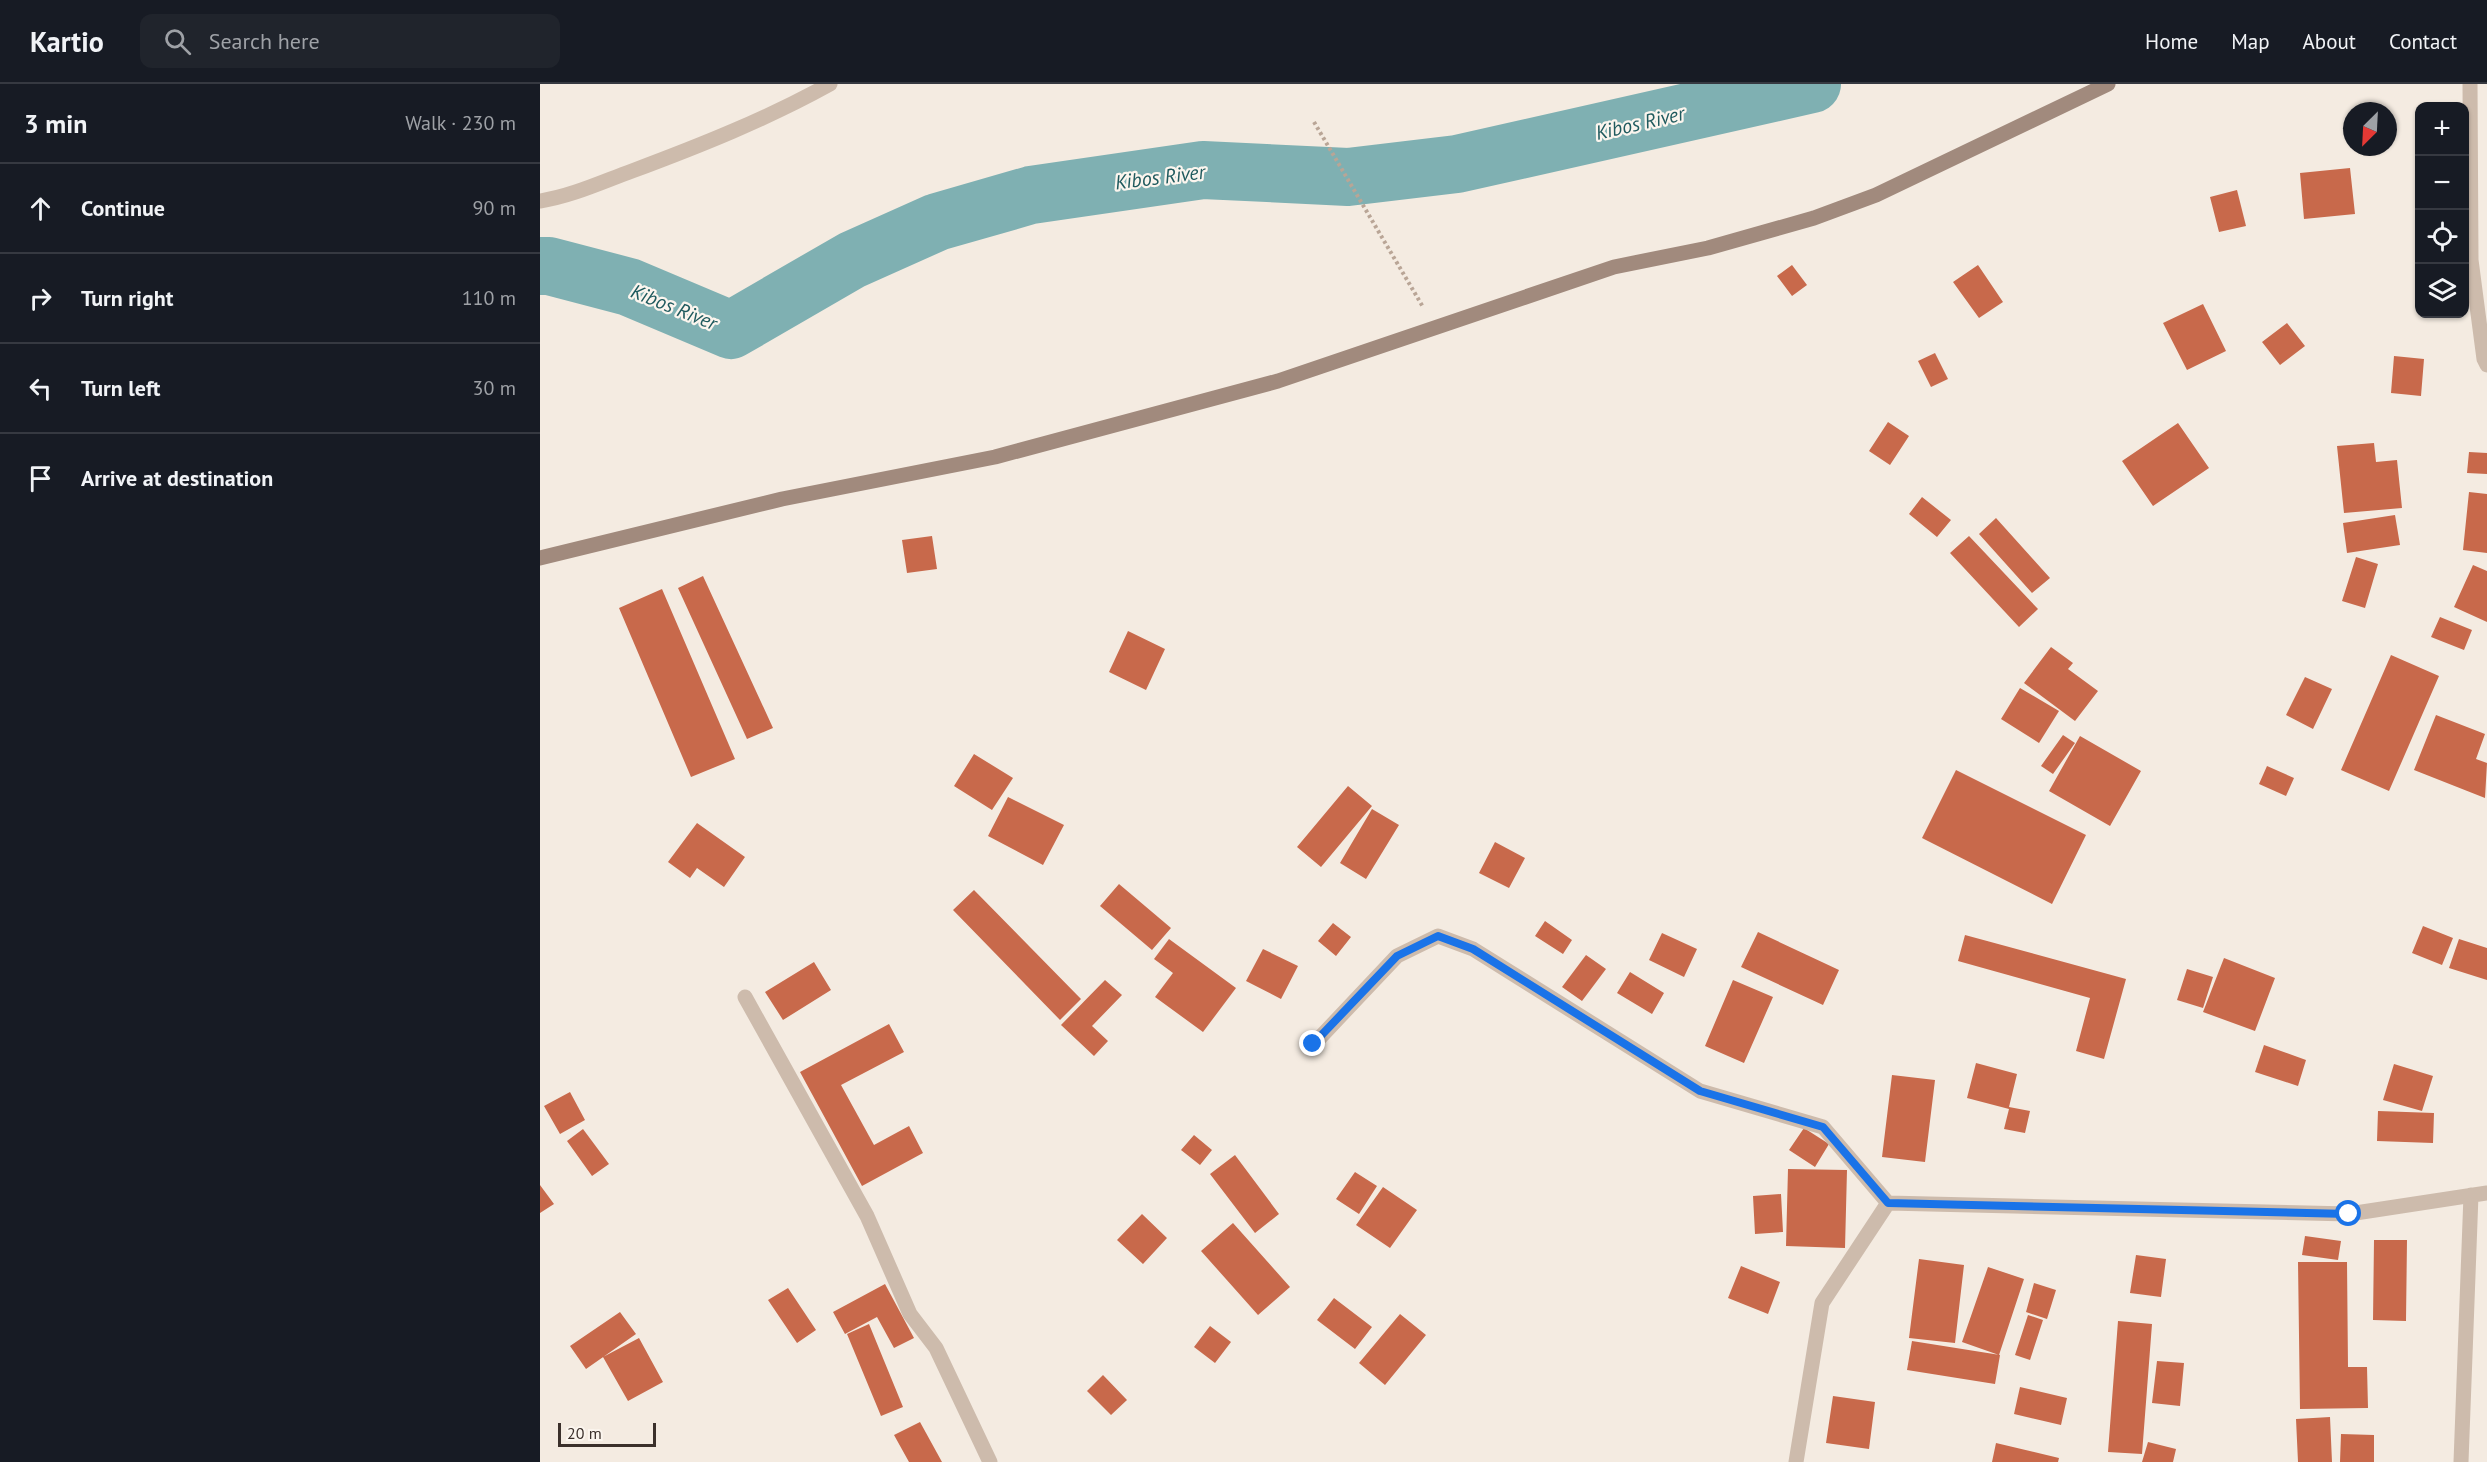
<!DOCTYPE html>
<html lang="en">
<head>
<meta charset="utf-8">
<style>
	:root { --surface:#171b24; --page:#20242c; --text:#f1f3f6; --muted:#9ea1a6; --line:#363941 }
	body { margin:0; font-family:"PT Sans",sans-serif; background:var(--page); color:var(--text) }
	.controls { position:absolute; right:18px; top:18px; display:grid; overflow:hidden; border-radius:12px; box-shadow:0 2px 4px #0004 }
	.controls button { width:54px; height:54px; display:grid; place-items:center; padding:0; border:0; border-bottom:2px solid var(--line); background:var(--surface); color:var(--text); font:30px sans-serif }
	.compass { position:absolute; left:1803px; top:18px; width:54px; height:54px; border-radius:50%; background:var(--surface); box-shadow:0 2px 4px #0004; rotate:204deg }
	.scale { position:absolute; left:18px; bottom:15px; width:98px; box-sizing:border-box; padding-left:6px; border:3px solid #3b302b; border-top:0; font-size:16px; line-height:21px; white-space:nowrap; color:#3b302b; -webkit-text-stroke:4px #fbf5ee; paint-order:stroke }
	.stop { position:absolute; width:18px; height:18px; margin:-14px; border:4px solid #1a73e8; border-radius:50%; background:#fff }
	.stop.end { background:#1a73e8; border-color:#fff; box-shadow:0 2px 6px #0008 }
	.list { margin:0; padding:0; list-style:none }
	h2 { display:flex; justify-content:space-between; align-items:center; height:78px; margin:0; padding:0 24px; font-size:26px }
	h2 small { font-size:20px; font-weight:400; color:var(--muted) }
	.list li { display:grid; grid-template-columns:39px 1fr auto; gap:18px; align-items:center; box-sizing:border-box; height:90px; padding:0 24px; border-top:2px solid var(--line) }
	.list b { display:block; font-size:22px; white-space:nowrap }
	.list em { font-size:20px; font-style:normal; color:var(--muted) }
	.icon { flex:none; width:33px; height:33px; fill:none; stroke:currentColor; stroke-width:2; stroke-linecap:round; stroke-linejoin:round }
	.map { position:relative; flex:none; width:1947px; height:1378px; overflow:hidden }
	header { display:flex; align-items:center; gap:36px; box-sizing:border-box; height:84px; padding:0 30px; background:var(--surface); border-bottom:2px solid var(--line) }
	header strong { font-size:28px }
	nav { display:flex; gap:33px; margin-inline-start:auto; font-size:21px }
	.search { width:420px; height:54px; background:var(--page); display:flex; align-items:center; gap:15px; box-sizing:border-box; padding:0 21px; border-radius:12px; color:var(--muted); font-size:22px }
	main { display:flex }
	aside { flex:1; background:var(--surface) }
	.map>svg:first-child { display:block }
</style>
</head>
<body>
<header>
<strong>Kartio</strong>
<div class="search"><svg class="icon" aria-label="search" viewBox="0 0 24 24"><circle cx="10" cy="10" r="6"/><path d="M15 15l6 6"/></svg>Search here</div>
<nav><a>Home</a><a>Map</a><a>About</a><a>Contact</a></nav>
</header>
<main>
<aside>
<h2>3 min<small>Walk · 230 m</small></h2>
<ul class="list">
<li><svg class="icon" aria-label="ahead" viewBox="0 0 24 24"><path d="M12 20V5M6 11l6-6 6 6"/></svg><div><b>Continue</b></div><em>90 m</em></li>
<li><svg class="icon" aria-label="right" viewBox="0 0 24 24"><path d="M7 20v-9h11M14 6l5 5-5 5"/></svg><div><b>Turn right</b></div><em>110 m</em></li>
<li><svg class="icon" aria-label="left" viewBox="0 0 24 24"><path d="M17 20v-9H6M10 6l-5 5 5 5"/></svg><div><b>Turn left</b></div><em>30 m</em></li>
<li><svg class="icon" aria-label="arrive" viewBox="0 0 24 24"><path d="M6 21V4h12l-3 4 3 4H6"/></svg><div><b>Arrive at destination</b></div></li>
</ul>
</aside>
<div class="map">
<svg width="1947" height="1378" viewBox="0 0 1947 1378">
	<rect width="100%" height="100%" fill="#f4ebe1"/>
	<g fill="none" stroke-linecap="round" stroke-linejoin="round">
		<!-- river -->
		<path stroke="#7fb0b2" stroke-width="58" d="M 0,182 L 9,182 L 89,203 L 191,246 L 312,176 L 397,138 L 491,111 L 663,86 L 808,93 L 917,80 L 1272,0"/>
	</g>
	<!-- building -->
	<path fill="#c8694b" d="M 1810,84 L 1815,130 L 1764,135 L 1760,89 Z
		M 1697,106 L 1706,142 L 1679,148 L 1670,113 Z
		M 1252,181 L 1267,201 L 1252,212 L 1237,192 Z
		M 1438,181 L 1463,218 L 1439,234 L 1413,198 Z
		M 1663,220 L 1686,267 L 1647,286 L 1623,239 Z
		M 1747,239 L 1765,262 L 1740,281 L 1722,258 Z
		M 1395,269 L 1408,295 L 1391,303 L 1378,277 Z
		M 1854,272 L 1884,275 L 1881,312 L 1851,309 Z
		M 1348,338 L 1369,352 L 1350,381 L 1329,367 Z
		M 1638,339 L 1669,384 L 1613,422 L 1582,377 Z
		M 1834,359 L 1836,378 L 1857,376 L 1862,424 L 1804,429 L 1797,362 Z
		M 1929,368 L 1947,369 L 1947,390 L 1927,389 Z
		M 1929,408 L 1947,410 L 1947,469 L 1923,466 Z
		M 1382,413 L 1411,436 L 1397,453 L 1369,430 Z
		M 1855,431 L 1860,461 L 1807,469 L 1803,439 Z
		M 1456,434 L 1510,494 L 1492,509 L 1439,450 Z
		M 392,452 L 397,485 L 367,489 L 362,456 Z
		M 1429,452 L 1498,525 L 1479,543 L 1410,469 Z
		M 1816,473 L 1838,480 L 1825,524 L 1802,517 Z
		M 1933,481 L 1947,487 L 1947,538 L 1914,523 Z
		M 163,492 L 233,644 L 207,655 L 138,504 Z
		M 122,505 L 195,675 L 151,693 L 79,524 Z
		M 1900,533 L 1932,546 L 1924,566 L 1891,553 Z
		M 588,547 L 625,565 L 606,606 L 569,588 Z
		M 1511,563 L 1533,579 L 1528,585 L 1558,607 L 1535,637 L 1484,599 Z
		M 1851,571 L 1899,592 L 1849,707 L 1801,686 Z
		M 1765,593 L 1792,605 L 1773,645 L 1746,631 Z
		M 1480,604 L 1519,627 L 1499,659 L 1461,635 Z
		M 1896,631 L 1945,650 L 1936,675 L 1947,679 L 1945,714 L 1874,686 Z
		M 1523,651 L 1535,659 L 1513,690 L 1501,682 Z
		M 1540,652 L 1601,687 L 1570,742 L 1509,707 Z
		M 434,670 L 473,694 L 452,726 L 414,702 Z
		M 1727,682 L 1754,694 L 1746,712 L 1719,700 Z
		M 1416,686 L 1546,751 L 1512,820 L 1382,754 Z
		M 808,702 L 832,722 L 781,783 L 757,763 Z
		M 468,713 L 524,741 L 503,781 L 448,752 Z
		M 832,725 L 859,741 L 826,795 L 800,779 Z
		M 157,739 L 205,773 L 184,803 L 157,784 L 150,794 L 128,778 Z
		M 955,758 L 985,774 L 969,804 L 939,789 Z
		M 579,800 L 631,844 L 612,866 L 560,822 Z
		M 434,806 L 541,915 L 520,936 L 413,826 Z
		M 1005,837 L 1032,856 L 1023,870 L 995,852 Z
		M 793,839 L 811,853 L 796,872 L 778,857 Z
		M 1883,842 L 1913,854 L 1902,881 L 1872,869 Z
		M 1218,848 L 1299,886 L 1283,921 L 1201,883 Z
		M 1122,849 L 1157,865 L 1144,893 L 1109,876 Z
		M 1425,851 L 1586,895 L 1564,975 L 1536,967 L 1550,914 L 1418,877 Z
		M 629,855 L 696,904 L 663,948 L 615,913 L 633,889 L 614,875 Z
		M 1919,855 L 1947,864 L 1947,896 L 1909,884 Z
		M 723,865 L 758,882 L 741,915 L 706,897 Z
		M 1046,871 L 1066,885 L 1042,917 L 1022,903 Z
		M 1684,874 L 1735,894 L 1715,947 L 1663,928 Z
		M 274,878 L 291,906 L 243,936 L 225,908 Z
		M 1647,885 L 1673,893 L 1663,924 L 1637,916 Z
		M 1090,888 L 1124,909 L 1112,930 L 1077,909 Z
		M 565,896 L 582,911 L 552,942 L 568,957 L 554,972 L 521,941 Z
		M 1193,896 L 1233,913 L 1204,979 L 1165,962 Z
		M 349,940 L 364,968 L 301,1001 L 334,1061 L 369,1042 L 383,1069 L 322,1102 L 260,988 Z
		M 1724,961 L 1766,976 L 1758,1002 L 1715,988 Z
		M 1436,979 L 1477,990 L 1469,1023 L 1490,1027 L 1485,1049 L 1464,1045 L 1469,1025 L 1427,1014 Z
		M 1854,980 L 1893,992 L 1882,1027 L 1843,1016 Z
		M 1352,991 L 1395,996 L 1385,1078 L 1342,1073 Z
		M 30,1008 L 45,1036 L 20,1050 L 4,1022 Z
		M 1838,1027 L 1894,1029 L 1893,1059 L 1837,1057 Z
		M 1264,1044 L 1289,1060 L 1275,1083 L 1249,1066 Z
		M 43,1045 L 69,1080 L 52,1092 L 27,1057 Z
		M 654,1051 L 672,1066 L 660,1081 L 641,1066 Z
		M 695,1071 L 739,1130 L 715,1149 L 670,1090 Z
		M 1248,1085 L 1307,1086 L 1305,1164 L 1246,1162 Z
		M 815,1088 L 837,1102 L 819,1130 L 796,1115 Z
		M 0,1101 L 14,1120 L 0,1129 Z
		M 843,1103 L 877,1126 L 850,1164 L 816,1141 Z
		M 1241,1110 L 1243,1148 L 1215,1150 L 1213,1112 Z
		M 602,1130 L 627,1154 L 603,1180 L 577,1156 Z
		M 693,1139 L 750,1203 L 718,1231 L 661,1167 Z
		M 1765,1152 L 1801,1157 L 1798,1176 L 1762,1171 Z
		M 1834,1156 L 1867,1156 L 1866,1237 L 1833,1236 Z
		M 1596,1171 L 1626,1175 L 1621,1213 L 1590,1209 Z
		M 1379,1175 L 1424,1181 L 1415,1259 L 1369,1254 Z
		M 1758,1178 L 1807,1178 L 1808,1283 L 1827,1283 L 1828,1324 L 1760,1325 Z
		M 1201,1182 L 1240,1198 L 1228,1230 L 1188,1214 Z
		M 1448,1183 L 1484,1195 L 1459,1271 L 1422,1258 Z
		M 1494,1199 L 1516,1206 L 1507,1235 L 1486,1228 Z
		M 345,1200 L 374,1254 L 354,1264 L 337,1233 L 305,1250 L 293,1228 Z
		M 248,1204 L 276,1246 L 257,1259 L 228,1216 Z
		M 794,1214 L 832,1243 L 815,1265 L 777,1236 Z
		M 80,1228 L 96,1250 L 46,1285 L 30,1262 Z
		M 860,1230 L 886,1251 L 845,1301 L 819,1279 Z
		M 1488,1231 L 1503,1236 L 1490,1276 L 1475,1271 Z
		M 1578,1237 L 1612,1240 L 1602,1370 L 1568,1368 Z
		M 329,1240 L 363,1323 L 341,1332 L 307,1250 Z
		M 670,1242 L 691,1258 L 675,1279 L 654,1263 Z
		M 99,1254 L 123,1298 L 88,1317 L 63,1273 Z
		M 1372,1257 L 1460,1271 L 1455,1300 L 1367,1286 Z
		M 1617,1277 L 1644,1279 L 1640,1322 L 1612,1319 Z
		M 563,1291 L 587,1316 L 571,1331 L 547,1307 Z
		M 1480,1303 L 1527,1314 L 1521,1341 L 1474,1330 Z
		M 1293,1312 L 1335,1318 L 1329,1365 L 1286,1359 Z
		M 1790,1333 L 1792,1378 L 1758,1378 L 1756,1335 Z
		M 380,1338 L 402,1378 L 369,1378 L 354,1351 Z
		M 1801,1350 L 1834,1351 L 1834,1378 L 1800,1378 Z
		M 1608,1358 L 1636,1365 L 1633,1378 L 1602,1378 Z
		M 1456,1359 L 1519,1374 L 1518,1378 L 1452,1378 Z"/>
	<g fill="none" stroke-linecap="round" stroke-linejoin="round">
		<!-- path -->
		<path stroke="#b9a596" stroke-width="4" stroke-dasharray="3 3" stroke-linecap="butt" d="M 774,38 L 883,223"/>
		<!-- street -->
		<path stroke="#cdbbac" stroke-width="15" d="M 1930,0 L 1931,176 L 1944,275 L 1947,281
			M 0,117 C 32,112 62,98 92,87 C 159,62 227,35 290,0
			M 205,913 L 327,1132 L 370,1230 L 396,1264 L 450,1378
			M 773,961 L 857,872 L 898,852 L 933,865 L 1160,1007 L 1283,1043 L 1348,1119 L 1282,1219 L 1256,1378
			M 1348,1119 L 1809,1130 L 1947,1109
			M 1921,1378 L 1931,1111"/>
		<!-- secondary -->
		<path stroke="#a18a7d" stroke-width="15" d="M 0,474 L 242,415 L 455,373 L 738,297 L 1074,183 L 1168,164 L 1274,134 L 1336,111 L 1568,0"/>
	</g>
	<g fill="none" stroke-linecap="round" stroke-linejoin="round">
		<!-- route -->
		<path stroke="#1a73e8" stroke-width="8" d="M 773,960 L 857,872 L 898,852 L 933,865 L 1160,1007 L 1283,1043 L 1348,1119 L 1809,1130"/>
	</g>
	<g text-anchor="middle" stroke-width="4.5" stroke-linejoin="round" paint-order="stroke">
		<!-- water labels -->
		<g font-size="20" font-style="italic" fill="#1f5a5e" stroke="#fbf5ee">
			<text transform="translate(1100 39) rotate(-13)" y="7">Kibos River</text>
			<text transform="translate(620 93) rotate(-7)" y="7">Kibos River</text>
			<text transform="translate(134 223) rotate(22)" y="7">Kibos River</text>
		</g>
	</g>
</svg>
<div class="controls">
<button>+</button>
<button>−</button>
<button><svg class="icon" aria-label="locate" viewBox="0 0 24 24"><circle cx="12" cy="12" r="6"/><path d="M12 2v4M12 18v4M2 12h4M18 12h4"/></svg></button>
<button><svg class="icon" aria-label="layers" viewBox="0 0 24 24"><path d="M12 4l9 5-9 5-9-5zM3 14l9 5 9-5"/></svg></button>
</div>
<svg class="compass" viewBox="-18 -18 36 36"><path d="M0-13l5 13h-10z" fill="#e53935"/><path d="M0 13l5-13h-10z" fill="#9ea1a6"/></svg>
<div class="scale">20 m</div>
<div class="stop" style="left:1809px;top:1130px"></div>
<div class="stop end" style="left:773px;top:960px"></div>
</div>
</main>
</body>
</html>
